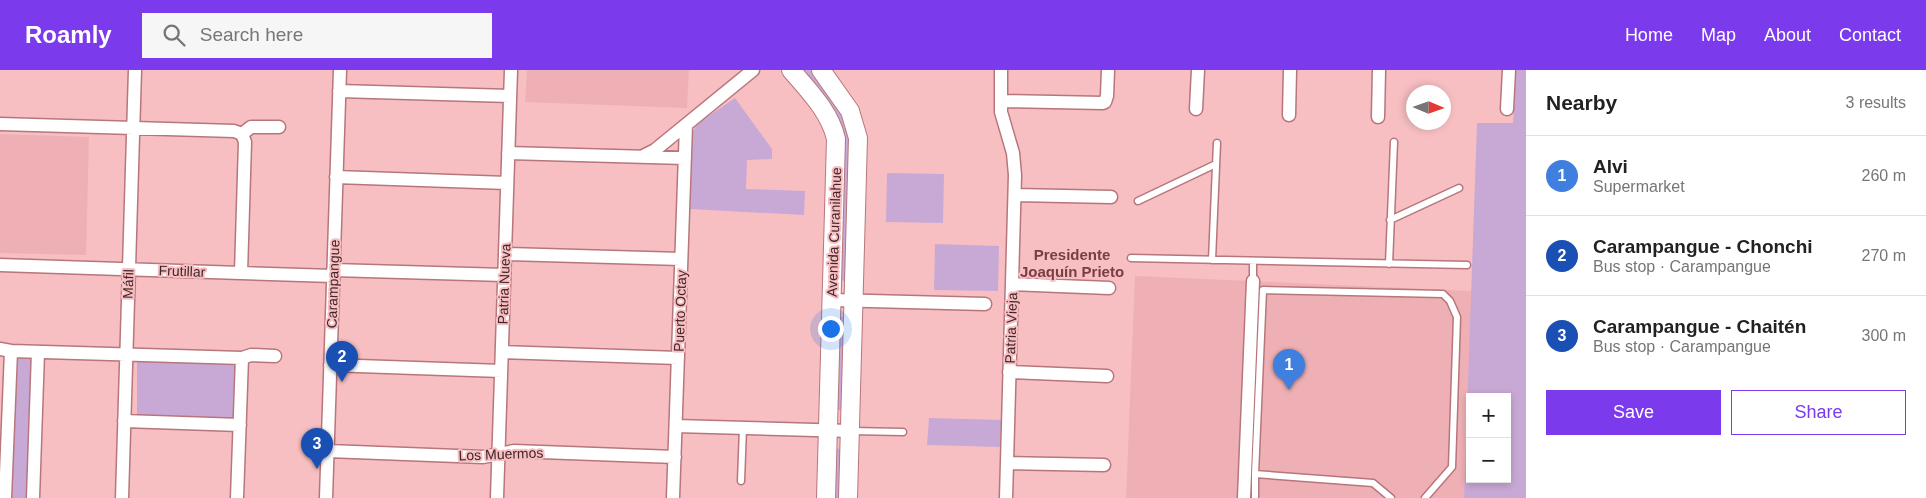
<!DOCTYPE html>
<html lang="en">
<head>
<meta charset="utf-8">
<style>
	:root { --surface:#fff; --page:#f6f6f6; --text:#222; --muted:#767676; --line:#e0e0e0; --accent:#7c3aed }
	body { margin:0; font-family:Helvetica,sans-serif; background:var(--page); color:var(--text) }
	.controls { position:absolute; right:15px; bottom:15px; display:grid; overflow:hidden; border-radius:0px; box-shadow:0 2px 8px #0003 }
	.controls button { width:45px; height:45px; display:grid; place-items:center; padding:0; border:0; border-bottom:1px solid var(--line); background:var(--surface); color:var(--text); font:25px sans-serif }
	.compass { position:absolute; left:1406px; top:15px; width:45px; height:45px; border-radius:50%; background:var(--surface); box-shadow:0 2px 8px #0003; rotate:92deg }
	.you { position:absolute; left:830px; top:258px; width:18px; height:18px; margin:-12px; border:4px solid #fff; border-radius:50%; background:#1a73e8; box-shadow:0 0 0 8px #1a73e833 }
	.badge { display:grid; place-items:center; width:32px; height:32px; border-radius:50%; background:var(--accent); color:#fff; font-size:16px; font-weight:700 }
	.pin { position:absolute; translate:-50% -41px; filter:drop-shadow(0 1px 2px #0008) }
	.pin::after { content:''; position:absolute; top:26px; width:18px; height:15px; background:inherit; clip-path:polygon(0 0,100% 0,50% 100%) }
	.list { margin:0; padding:0; list-style:none }
	h2 { display:flex; justify-content:space-between; align-items:center; height:65px; margin:0; padding:0 20px; font-size:21px }
	h2 small { font-size:16px; font-weight:400; color:var(--muted) }
	.list li { display:grid; grid-template-columns:32px 1fr auto; gap:15px; align-items:center; box-sizing:border-box; height:80px; padding:0 20px; border-top:1px solid var(--line) }
	.list b { display:block; font-size:19px; white-space:nowrap }
	.list p { margin:0; font-size:16px; white-space:nowrap; color:var(--muted) }
	.list em { font-size:16px; font-style:normal; color:var(--muted) }
	.actions { display:flex; gap:10px; padding:15px 20px }
	.actions a { flex:1; padding:11px 0; border:1px solid var(--accent); border-radius:0px; text-align:center; font-size:18px; color:var(--accent) }
	.actions .main { background:var(--accent); color:#fff }
	.icon { flex:none; width:28px; height:28px; fill:none; stroke:currentColor; stroke-width:2; stroke-linecap:round; stroke-linejoin:round }
	.map { position:relative; flex:none; width:1526px; height:428px; overflow:hidden }
	header { display:flex; align-items:center; gap:30px; box-sizing:border-box; height:70px; padding:0 25px; background:var(--accent); color:#fff }
	header strong { font-size:24px }
	nav { display:flex; gap:28px; margin-inline-start:auto; font-size:18px }
	.search { width:350px; height:45px; background:var(--page); display:flex; align-items:center; gap:12px; box-sizing:border-box; padding:0 18px; border-radius:0px; color:var(--muted); font-size:19px }
	main { display:flex }
	aside { flex:1; background:var(--surface) }
	.map>svg:first-child { display:block }
</style>
</head>
<body>
<header>
<strong>Roamly</strong>
<div class="search"><svg class="icon" aria-label="search" viewBox="0 0 24 24"><circle cx="10" cy="10" r="6"/><path d="M15 15l6 6"/></svg>Search here</div>
<nav><a>Home</a><a>Map</a><a>About</a><a>Contact</a></nav>
</header>
<main>
<div class="map">
<svg width="1526" height="428" viewBox="0 0 1526 428">
	<rect width="100%" height="100%" fill="#f8bfc2"/>
	<!-- built -->
	<path fill="#eeb0b4" d="M 527,0 L 689,0 L 687,38 L 525,32 Z
		M 0,64 L 89,67 L 86,185 L 0,183 Z
		M 1135,206 L 1472,221 L 1464,428 L 1126,428 Z"/>
	<!-- green -->
	<path fill="#c8a9d6" fill-rule="evenodd" d="M 802,0 L 813,0 L 841,38 L 850,69 L 847,209 L 843,211 L 840,209 L 843,59 L 833,38 Z
		M 1515,0 L 1526,0 L 1526,428 L 1464,428 L 1477,53 L 1513,53 ZM 1470,327 L 1507,327 L 1507,409 L 1470,409 Z
		M 735,28 L 772,79 L 772,89 L 747,90 L 746,119 L 805,121 L 804,145 L 690,139 L 692,64 L 697,54 Z
		M 887,103 L 944,104 L 943,153 L 886,152 Z
		M 935,174 L 999,176 L 998,221 L 934,220 Z
		M 843,246 L 845,247 L 842,340 L 838,340 L 835,336 L 837,250 Z
		M 16,287 L 33,288 L 30,428 L 11,428 Z
		M 137,290 L 237,292 L 236,348 L 137,346 Z
		M 929,348 L 1001,350 L 1000,377 L 927,375 Z
		M 837,378 L 843,381 L 842,428 L 834,428 L 835,381 Z"/>
	<g fill="none" stroke-linecap="round" stroke-linejoin="round">
		<defs>
			<path id="service" d="M 1138,131 L 1216,94
				M 1390,150 L 1459,118
				M 1131,188 L 1467,195
				M 1212,190 L 1217,73
				M 1389,194 L 1394,72
				M 1253,211 L 1253,191
				M 851,361 L 903,362
				M 1255,404 L 1263,220 L 1443,224 L 1450,231 L 1457,247 L 1452,397 L 1425,428
				M 741,411 L 743,358
				M 1255,428 L 1255,404 L 1373,413 L 1391,428"/>
			<path id="minor" d="M 1001,0 L 1001,42 L 1013,83 L 1015,105 L 1006,428
				M 339,21 L 510,26
				M 1001,31 L 1103,33 L 1105,32 L 1107,26 L 1108,0
				M 1196,39 L 1198,0
				M 1507,39 L 1509,0
				M 1289,45 L 1290,0
				M 1378,47 L 1379,0
				M 0,54 L 234,61 L 242,64
				M 242,64 L 251,57 L 279,57
				M 508,83 L 685,88
				M 643,86 L 655,80 L 753,0
				M 336,107 L 507,113
				M 1015,125 L 1111,127
				M 505,184 L 681,189
				M 0,195 L 333,206
				M 333,200 L 504,205
				M 241,203 L 245,72 L 242,64
				M 1012,214 L 1109,218
				M 832,230 L 985,234
				M 0,279 L 11,281 L 242,288 L 251,285 L 275,286
				M 502,282 L 678,288
				M 330,295 L 501,301
				M 1009,302 L 1107,306
				M 124,351 L 240,355
				M 676,356 L 850,361
				M 328,381 L 483,387 L 514,381 L 675,387
				M 1007,393 L 1104,395
				M 5,428 L 11,281
				M 33,428 L 38,282
				M 122,428 L 135,0
				M 237,428 L 242,288
				M 326,428 L 340,0
				M 497,428 L 511,0
				M 673,428 L 686,55
				M 1244,428 L 1253,211"/>
			<path id="secondary" d="M 791,0 C 809,21 830,42 836,69 L 826,428
				M 821,0 L 850,41 L 858,68 L 848,428"/>
		</defs>
		<!-- service casing -->
		<use href="#service" stroke="#b7767b" stroke-width="9"/>
		<!-- minor casing -->
		<use href="#minor" stroke="#b7767b" stroke-width="15"/>
		<!-- secondary casing -->
		<use href="#secondary" stroke="#b7767b" stroke-width="20"/>
		<!-- service -->
		<use href="#service" stroke="#fff" stroke-width="6"/>
		<!-- minor -->
		<use href="#minor" stroke="#fff" stroke-width="12"/>
		<!-- secondary -->
		<use href="#secondary" stroke="#fff" stroke-width="18"/>
	</g>
	<g text-anchor="middle" stroke-width="4" stroke-linejoin="round" paint-order="stroke">
		<!-- street labels -->
		<g font-size="14" fill="#412528" stroke="#f8bfc2">
			<text transform="translate(834 162) rotate(-88)" y="5">Avenida Curanilahue</text>
			<text transform="translate(182 201) rotate(2)" y="5">Frutillar</text>
			<text transform="translate(128 214) rotate(-88)" y="5">Máfil</text>
			<text transform="translate(333 214) rotate(-88)" y="5">Carampangue</text>
			<text transform="translate(504 214) rotate(-88)" y="5">Patria Nueva</text>
			<text transform="translate(680 241) rotate(-88)" y="5">Puerto Octay</text>
			<text transform="translate(1011 258) rotate(-88)" y="5">Patria Vieja</text>
			<text transform="translate(501 384) rotate(-2)" y="5">Los Muermos</text>
		</g>
		<!-- neighbourhood labels -->
		<g font-size="15" font-weight="bold" fill="#793e44" stroke="#f8bfc2">
			<text x="1072" y="190">Presidente<tspan x="1072" dy="17">Joaquín Prieto</tspan></text>
		</g>
	</g>
</svg>
<div class="controls">
<button>+</button>
<button>−</button>
</div>
<svg class="compass" viewBox="-18 -18 36 36"><path d="M0-13l5 13h-10z" fill="#e53935"/><path d="M0 13l5-13h-10z" fill="#767676"/></svg>
<div class="you"></div>
<div class="pin badge" style="left:1289px;top:320px;background:#3f7fe0">1</div>
<div class="pin badge" style="left:342px;top:312px;background:#1a4fb4">2</div>
<div class="pin badge" style="left:317px;top:399px;background:#1a4fb4">3</div>
</div>
<aside>
<h2>Nearby<small>3 results</small></h2>
<ul class="list">
<li><span class="badge" style="background:#3f7fe0">1</span><div><b>Alvi</b><p>Supermarket</p></div><em>260 m</em></li>
<li><span class="badge" style="background:#1a4fb4">2</span><div><b>Carampangue - Chonchi</b><p>Bus stop · Carampangue</p></div><em>270 m</em></li>
<li><span class="badge" style="background:#1a4fb4">3</span><div><b>Carampangue - Chaitén</b><p>Bus stop · Carampangue</p></div><em>300 m</em></li>
</ul>
<div class="actions"><a class="main">Save</a><a>Share</a></div>
</aside>
</main>
</body>
</html>
